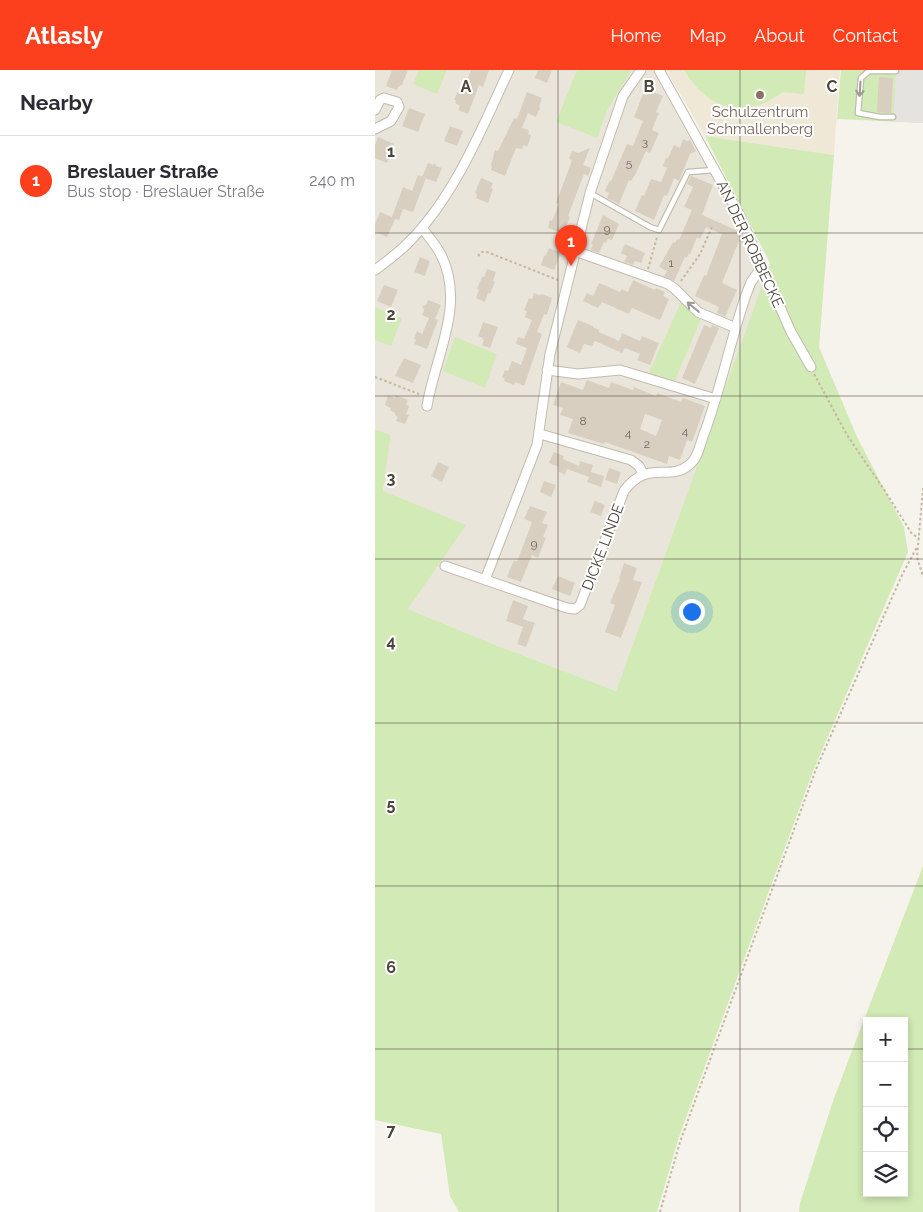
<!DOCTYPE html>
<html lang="en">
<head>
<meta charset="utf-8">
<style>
	:root { --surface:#fff; --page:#f2f2f3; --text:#2b2b33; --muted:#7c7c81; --line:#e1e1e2; --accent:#fc3f1d }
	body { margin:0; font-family:Raleway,sans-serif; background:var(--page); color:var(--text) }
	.controls { position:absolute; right:15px; bottom:15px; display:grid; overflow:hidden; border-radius:0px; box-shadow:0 2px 8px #0003 }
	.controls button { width:45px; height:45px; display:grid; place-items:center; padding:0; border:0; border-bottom:1px solid var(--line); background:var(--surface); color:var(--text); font:25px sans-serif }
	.you { position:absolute; left:316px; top:541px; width:18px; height:18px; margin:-12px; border:4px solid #fff; border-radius:50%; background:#1a73e8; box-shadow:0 0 0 8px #1a73e833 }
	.badge { display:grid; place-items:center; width:32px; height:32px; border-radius:50%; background:var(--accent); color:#fff; font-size:16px; font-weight:700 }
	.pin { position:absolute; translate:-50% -41px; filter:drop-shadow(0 1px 2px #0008) }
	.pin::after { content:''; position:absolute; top:26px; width:18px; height:15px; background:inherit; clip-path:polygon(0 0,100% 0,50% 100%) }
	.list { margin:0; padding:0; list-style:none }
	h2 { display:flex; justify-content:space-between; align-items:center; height:65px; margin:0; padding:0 20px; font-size:21px }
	h2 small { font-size:16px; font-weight:400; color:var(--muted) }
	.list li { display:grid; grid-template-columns:32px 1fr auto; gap:15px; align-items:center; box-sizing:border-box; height:90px; padding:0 20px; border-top:1px solid var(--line) }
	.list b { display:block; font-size:19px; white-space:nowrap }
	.list p { margin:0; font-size:16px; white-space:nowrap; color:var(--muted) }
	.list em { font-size:16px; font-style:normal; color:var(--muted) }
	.icon { flex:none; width:28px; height:28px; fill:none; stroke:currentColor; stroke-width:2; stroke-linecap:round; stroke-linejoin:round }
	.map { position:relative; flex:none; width:548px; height:1142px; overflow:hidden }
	header { display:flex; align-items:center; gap:30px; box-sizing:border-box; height:70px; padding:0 25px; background:var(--accent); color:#fff }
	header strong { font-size:24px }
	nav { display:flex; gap:28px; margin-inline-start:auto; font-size:18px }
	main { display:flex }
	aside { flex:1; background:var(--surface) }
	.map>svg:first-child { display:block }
</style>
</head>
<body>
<header>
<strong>Atlasly</strong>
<nav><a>Home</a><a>Map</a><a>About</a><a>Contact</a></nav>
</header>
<main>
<aside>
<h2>Nearby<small></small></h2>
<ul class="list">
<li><span class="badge">1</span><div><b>Breslauer Straße</b><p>Bus stop · Breslauer Straße</p></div><em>240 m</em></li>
</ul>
</aside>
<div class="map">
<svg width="548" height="1142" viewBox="0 0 548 1142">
	<rect width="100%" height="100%" fill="#f6f3ec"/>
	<!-- residential -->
	<path fill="#eae5da" d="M 0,0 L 278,0 L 366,158 L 388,213 L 241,621 L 123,576 L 33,539 L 8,421 L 16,365 L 0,359 Z"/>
	<!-- education -->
	<path fill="#efe8d6" d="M 291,0 L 465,0 L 459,85 L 330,66 Z"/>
	<!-- green -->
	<path fill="#d2eab5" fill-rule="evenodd" d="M 44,0 L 72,0 L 62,24 L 38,14 Z
		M 202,0 L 257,0 L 233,38 L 222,68 L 181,52 Z
		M 309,0 L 431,0 L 429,24 L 408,22 C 370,50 334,41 309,0 Z
		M 466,0 L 548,0 L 548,53 L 462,49 Z
		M 330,66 L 459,85 L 444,277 L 482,367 L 529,457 L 533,482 L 438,701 L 304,1067 L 282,1142 L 84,1142 L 75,1126 L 66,1064 L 0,1050 L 0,359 L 16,365 L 8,421 L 91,455 L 33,539 L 123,576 L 241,621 L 395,193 Z
		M 306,232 L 321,246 L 326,249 L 299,313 L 273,305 Z
		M 0,237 L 27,248 L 16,276 L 0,270 Z
		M 80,267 L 122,284 L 110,318 L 68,301 Z
		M 548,796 L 548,1142 L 424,1142 L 425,1133 L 459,1028 ZM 492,951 L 529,951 L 529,1123 L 492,1123 Z"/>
	<!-- parking -->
	<path fill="#e5e3e0" d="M 521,0 L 548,0 L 548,53 L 518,51 Z"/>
	<!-- building -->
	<path fill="#d8cfc1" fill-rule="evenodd" d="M 17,0 L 33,0 L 27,15 L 23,17 L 22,20 L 11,16 Z
		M 96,0 L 114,0 L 108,17 L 104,15 L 93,44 L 83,40 L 85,36 L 80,33 L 81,30 L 79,30 L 83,21 L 87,23 Z
		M 163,0 L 177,0 L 172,13 L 160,8 Z
		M 504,7 L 518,8 L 516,43 L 502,42 Z
		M 274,20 L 288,26 L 281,42 L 284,43 L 277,60 L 284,63 L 275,83 L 271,81 L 260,105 L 256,111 L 254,110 L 244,134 L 232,128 L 234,123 L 230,121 L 235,110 L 236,111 L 252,74 L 258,76 L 268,51 L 259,47 L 268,24 L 272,25 Z
		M 152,22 L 167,28 L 164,37 L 165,38 L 161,47 L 153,43 L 147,58 L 154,60 L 153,64 L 156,65 L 154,72 L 152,77 L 149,75 L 147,79 L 141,78 L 130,106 L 116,100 L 117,96 L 116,95 L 120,80 L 123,81 L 139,48 L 142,49 Z
		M 34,38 L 50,44 L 43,62 L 27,56 Z
		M 75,56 L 88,61 L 82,76 L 69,71 Z
		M 3,67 L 19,74 L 12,93 L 0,88 L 0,75 Z
		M 308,69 L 313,71 L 315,70 L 321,81 L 315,84 L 304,111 L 299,108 L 292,126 L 289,125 L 279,150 L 260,141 L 267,125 L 269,126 L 276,109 L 286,112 L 292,98 L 288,96 L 291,88 L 293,88 L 299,75 L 305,78 Z
		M 215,78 L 208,95 L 216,98 L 213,106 L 209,104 L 193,146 L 195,147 L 191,157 L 198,160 L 195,166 L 173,158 L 175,150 L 177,151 L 184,134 L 181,133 L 195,96 L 197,90 L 194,89 L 197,81 L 203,83 Z
		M 53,93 L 58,95 L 60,93 L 61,96 L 67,98 L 61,112 L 47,107 Z
		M 43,105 L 51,108 L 38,142 L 28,139 L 24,150 L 20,149 L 12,167 L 0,162 L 0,154 L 5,142 L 17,147 L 28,117 L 37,121 Z
		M 316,106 L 338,115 L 327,145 L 363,161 L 370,174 L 364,171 L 347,213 L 362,220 L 350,247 L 342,243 L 344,237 L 320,226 L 329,205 L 331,206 L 347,164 L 331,157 L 325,169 L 322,167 L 315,184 L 314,183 L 312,188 L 310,187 L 299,211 L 289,206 L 292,201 L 284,197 L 298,172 L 300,173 L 302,169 L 304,170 L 317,140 L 309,137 L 318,117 L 312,114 Z
		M 106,108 L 118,113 L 116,118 L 118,119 L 113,133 L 101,128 L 102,124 L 100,123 Z
		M 228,145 L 244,154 L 237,170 L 233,169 L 231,173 L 229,172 L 224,183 L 215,180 L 218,175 L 216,174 Z
		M 250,174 L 270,183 L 266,193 L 260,191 L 258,195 L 249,192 L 252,186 L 246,183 Z
		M 174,178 L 186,183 L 179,200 L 166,195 L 169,186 L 171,185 Z
		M 45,187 L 55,191 L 50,206 L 39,202 Z
		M 112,199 L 121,202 L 118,211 L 120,212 L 115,224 L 113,223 L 110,232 L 101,228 L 104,220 L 102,219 L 107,207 L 109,207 Z
		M 258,210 L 280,220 L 281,218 L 290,222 L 288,226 L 294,229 L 285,250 L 257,238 L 254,244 L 227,232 L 223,238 L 208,231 L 212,223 L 218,226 L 224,213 L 245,222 L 247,219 L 253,222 Z
		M 9,215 L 23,220 L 16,237 L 2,231 Z
		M 159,223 L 164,225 L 167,224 L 177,228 L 172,245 L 169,244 L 162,262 L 167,264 L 149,316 L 140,312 L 139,315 L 129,311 L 130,309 L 127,307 L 130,300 L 133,301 L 137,291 L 146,295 L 152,278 L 141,274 L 143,267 L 149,269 L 157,250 L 150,247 L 152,241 L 149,240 L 154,228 L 157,229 Z
		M 53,230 L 66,235 L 60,249 L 63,250 L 52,279 L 39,274 L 41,270 L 39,269 L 42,261 L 47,264 L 54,248 L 47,245 L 49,240 L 47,236 L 51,235 Z
		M 203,250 L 218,256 L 218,257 L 224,260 L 224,262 L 244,271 L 247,263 L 265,271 L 267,266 L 284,273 L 275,295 L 262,290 L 265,284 L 250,278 L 247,283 L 220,271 L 217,276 L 209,274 L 205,283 L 192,277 Z
		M 108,252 L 123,257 L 115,278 L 107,275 L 109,270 L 107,269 L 108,268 L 103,266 Z
		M 329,255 L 336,258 L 337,255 L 344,258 L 320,314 L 307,308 Z
		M 29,288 L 46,295 L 38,313 L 20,306 Z
		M 212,310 L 234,318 L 236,312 L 258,320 L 259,317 L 281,326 L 282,323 L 306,332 L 308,328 L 330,336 L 317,372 L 312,370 L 305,390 L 294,386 L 292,394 L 230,372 L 229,374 L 193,363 L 198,349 L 185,345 L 188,338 L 178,335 L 186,312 L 208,320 ZM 270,344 L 287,350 L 281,366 L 265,359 Z
		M 13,325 L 20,328 L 21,325 L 33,330 L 31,335 L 34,336 L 31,344 L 34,345 L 30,354 L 21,351 L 23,347 L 20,345 L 20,343 L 15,340 L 16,338 L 10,335 Z
		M 179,382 L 189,386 L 188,389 L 204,396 L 205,391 L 218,395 L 216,402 L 229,406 L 226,417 L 212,412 L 214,407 L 192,399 L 190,405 L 183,401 L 184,397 L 174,393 Z
		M 63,392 L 74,397 L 67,412 L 56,406 Z
		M 234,398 L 246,402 L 242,414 L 230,410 Z
		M 169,411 L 181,415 L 176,427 L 165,422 Z
		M 220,431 L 230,435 L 226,446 L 215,442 Z
		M 155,436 L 172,442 L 167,453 L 173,455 L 168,467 L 171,468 L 163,488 L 157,485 L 146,512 L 132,507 L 139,490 L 142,492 L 157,452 L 149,449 Z
		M 249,493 L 262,498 L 258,510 L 267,512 L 246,568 L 230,562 L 240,535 L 235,533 L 245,509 L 244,509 Z
		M 183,506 L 200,513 L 195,526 L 177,519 Z
		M 138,530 L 153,536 L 148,549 L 160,553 L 151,577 L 142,574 L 148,557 L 131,551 Z"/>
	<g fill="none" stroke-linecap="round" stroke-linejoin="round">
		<defs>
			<path id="lane" d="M 518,47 L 505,47 L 483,43 L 486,8 L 494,1 L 521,1
				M 215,123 L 275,157 L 284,160 L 313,102 L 340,100"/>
			<path id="street" d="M 284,0 L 364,144 L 416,262 L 436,297
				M 0,40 L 5,30 L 9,28 L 22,32 L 24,37 L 16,51 L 0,59
				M 47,158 C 53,166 60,174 65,183 C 92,233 60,286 52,336
				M 200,181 L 293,214 L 300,219 L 323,242 L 361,258
				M 0,200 C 11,192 23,183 33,173 C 80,126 106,60 134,0
				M 172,300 L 203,304 L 245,300 L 341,329
				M 165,364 L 256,390 L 264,396 L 268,404
				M 70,496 L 192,538 L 200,539 L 205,535 L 249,421 C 272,389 294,412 314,395 C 323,389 325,374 329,364 C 346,319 355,271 371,225 L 376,212 L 387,197
				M 110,510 L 162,375 L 175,284 L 215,123 L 248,26 L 266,0"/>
		</defs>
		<!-- lane casing -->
		<use href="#lane" stroke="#c2bbae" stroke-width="7"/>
		<!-- street casing -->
		<use href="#street" stroke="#c2bbae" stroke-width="11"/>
		<!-- path -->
		<path stroke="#c4b79f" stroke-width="2" stroke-dasharray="2.5 2.5" stroke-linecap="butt" d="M 103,186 L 107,182 L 112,182 L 183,210
			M 273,199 L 282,167
			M 306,211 L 325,184 L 337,157
			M 439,304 L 472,365 L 510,421 L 537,464 L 544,468
			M 0,307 L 44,324
			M 548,418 L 542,487 L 548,507
			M 285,1142 L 305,1072 L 441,699 L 527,505 L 542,477"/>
		<!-- lane -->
		<use href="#lane" stroke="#fff" stroke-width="4.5"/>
		<!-- street -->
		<use href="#street" stroke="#fff" stroke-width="9"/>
	</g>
	<!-- one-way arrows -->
	<defs><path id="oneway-shaft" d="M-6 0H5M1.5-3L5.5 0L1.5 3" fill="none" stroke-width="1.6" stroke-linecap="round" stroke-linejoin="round" transform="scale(1.25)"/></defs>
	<g stroke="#9c9892">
		<use href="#oneway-shaft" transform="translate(485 19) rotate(94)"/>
		<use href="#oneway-shaft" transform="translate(318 237) rotate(-140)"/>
	</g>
	<!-- grid -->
	<path fill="none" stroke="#4b4439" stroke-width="1" stroke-opacity="0.55" d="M 183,0 L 183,1142M 365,0 L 365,1142M 0,163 L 548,163M 0,326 L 548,326M 0,489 L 548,489M 0,653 L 548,653M 0,816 L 548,816M 0,979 L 492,979M 529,979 L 548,979"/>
	<!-- markers -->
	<circle fill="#8d6e63" stroke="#fff" stroke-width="2" cx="385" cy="25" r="5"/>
	<g text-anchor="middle" stroke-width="4" stroke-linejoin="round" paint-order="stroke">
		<!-- number labels -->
		<g font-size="12" fill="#6e675b">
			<text x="270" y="76">3</text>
			<text x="254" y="97">5</text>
			<text x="232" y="163">9</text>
			<text x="296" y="197">1</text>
			<text x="208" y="355">8</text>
			<text x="310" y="365">4</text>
			<text x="253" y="367">4</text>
			<text x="272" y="378">2</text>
			<text x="159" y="478">9</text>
		</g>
		<!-- education labels -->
		<g font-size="15" fill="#785e54" stroke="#fff">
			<text x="385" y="47">Schulzentrum<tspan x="385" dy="17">Schmallenberg</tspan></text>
		</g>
		<!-- street labels -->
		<g font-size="15" fill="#4b4439" stroke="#fff">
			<text transform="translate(375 174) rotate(65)" y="5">AN DER ROBBECKE</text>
			<text transform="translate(228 477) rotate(-69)" y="5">DICKE LINDE</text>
		</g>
	</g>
	<g font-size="16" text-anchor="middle" font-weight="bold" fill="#4b4439" stroke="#fff" stroke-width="4" stroke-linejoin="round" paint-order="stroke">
		<text x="91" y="22">A</text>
		<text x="274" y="22">B</text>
		<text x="457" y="22">C</text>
		<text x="16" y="87">1</text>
		<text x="16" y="250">2</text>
		<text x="16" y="414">3</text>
		<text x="16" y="577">4</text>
		<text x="16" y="740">5</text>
		<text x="16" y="903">6</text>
		<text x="16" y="1066">7</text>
	</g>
</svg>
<div class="controls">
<button>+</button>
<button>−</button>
<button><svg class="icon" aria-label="locate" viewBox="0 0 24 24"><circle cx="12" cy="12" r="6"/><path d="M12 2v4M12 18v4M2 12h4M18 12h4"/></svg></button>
<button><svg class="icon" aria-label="layers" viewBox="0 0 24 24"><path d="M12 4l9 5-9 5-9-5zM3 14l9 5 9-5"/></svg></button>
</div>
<div class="you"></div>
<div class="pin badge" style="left:196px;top:196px">1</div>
</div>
</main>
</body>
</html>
